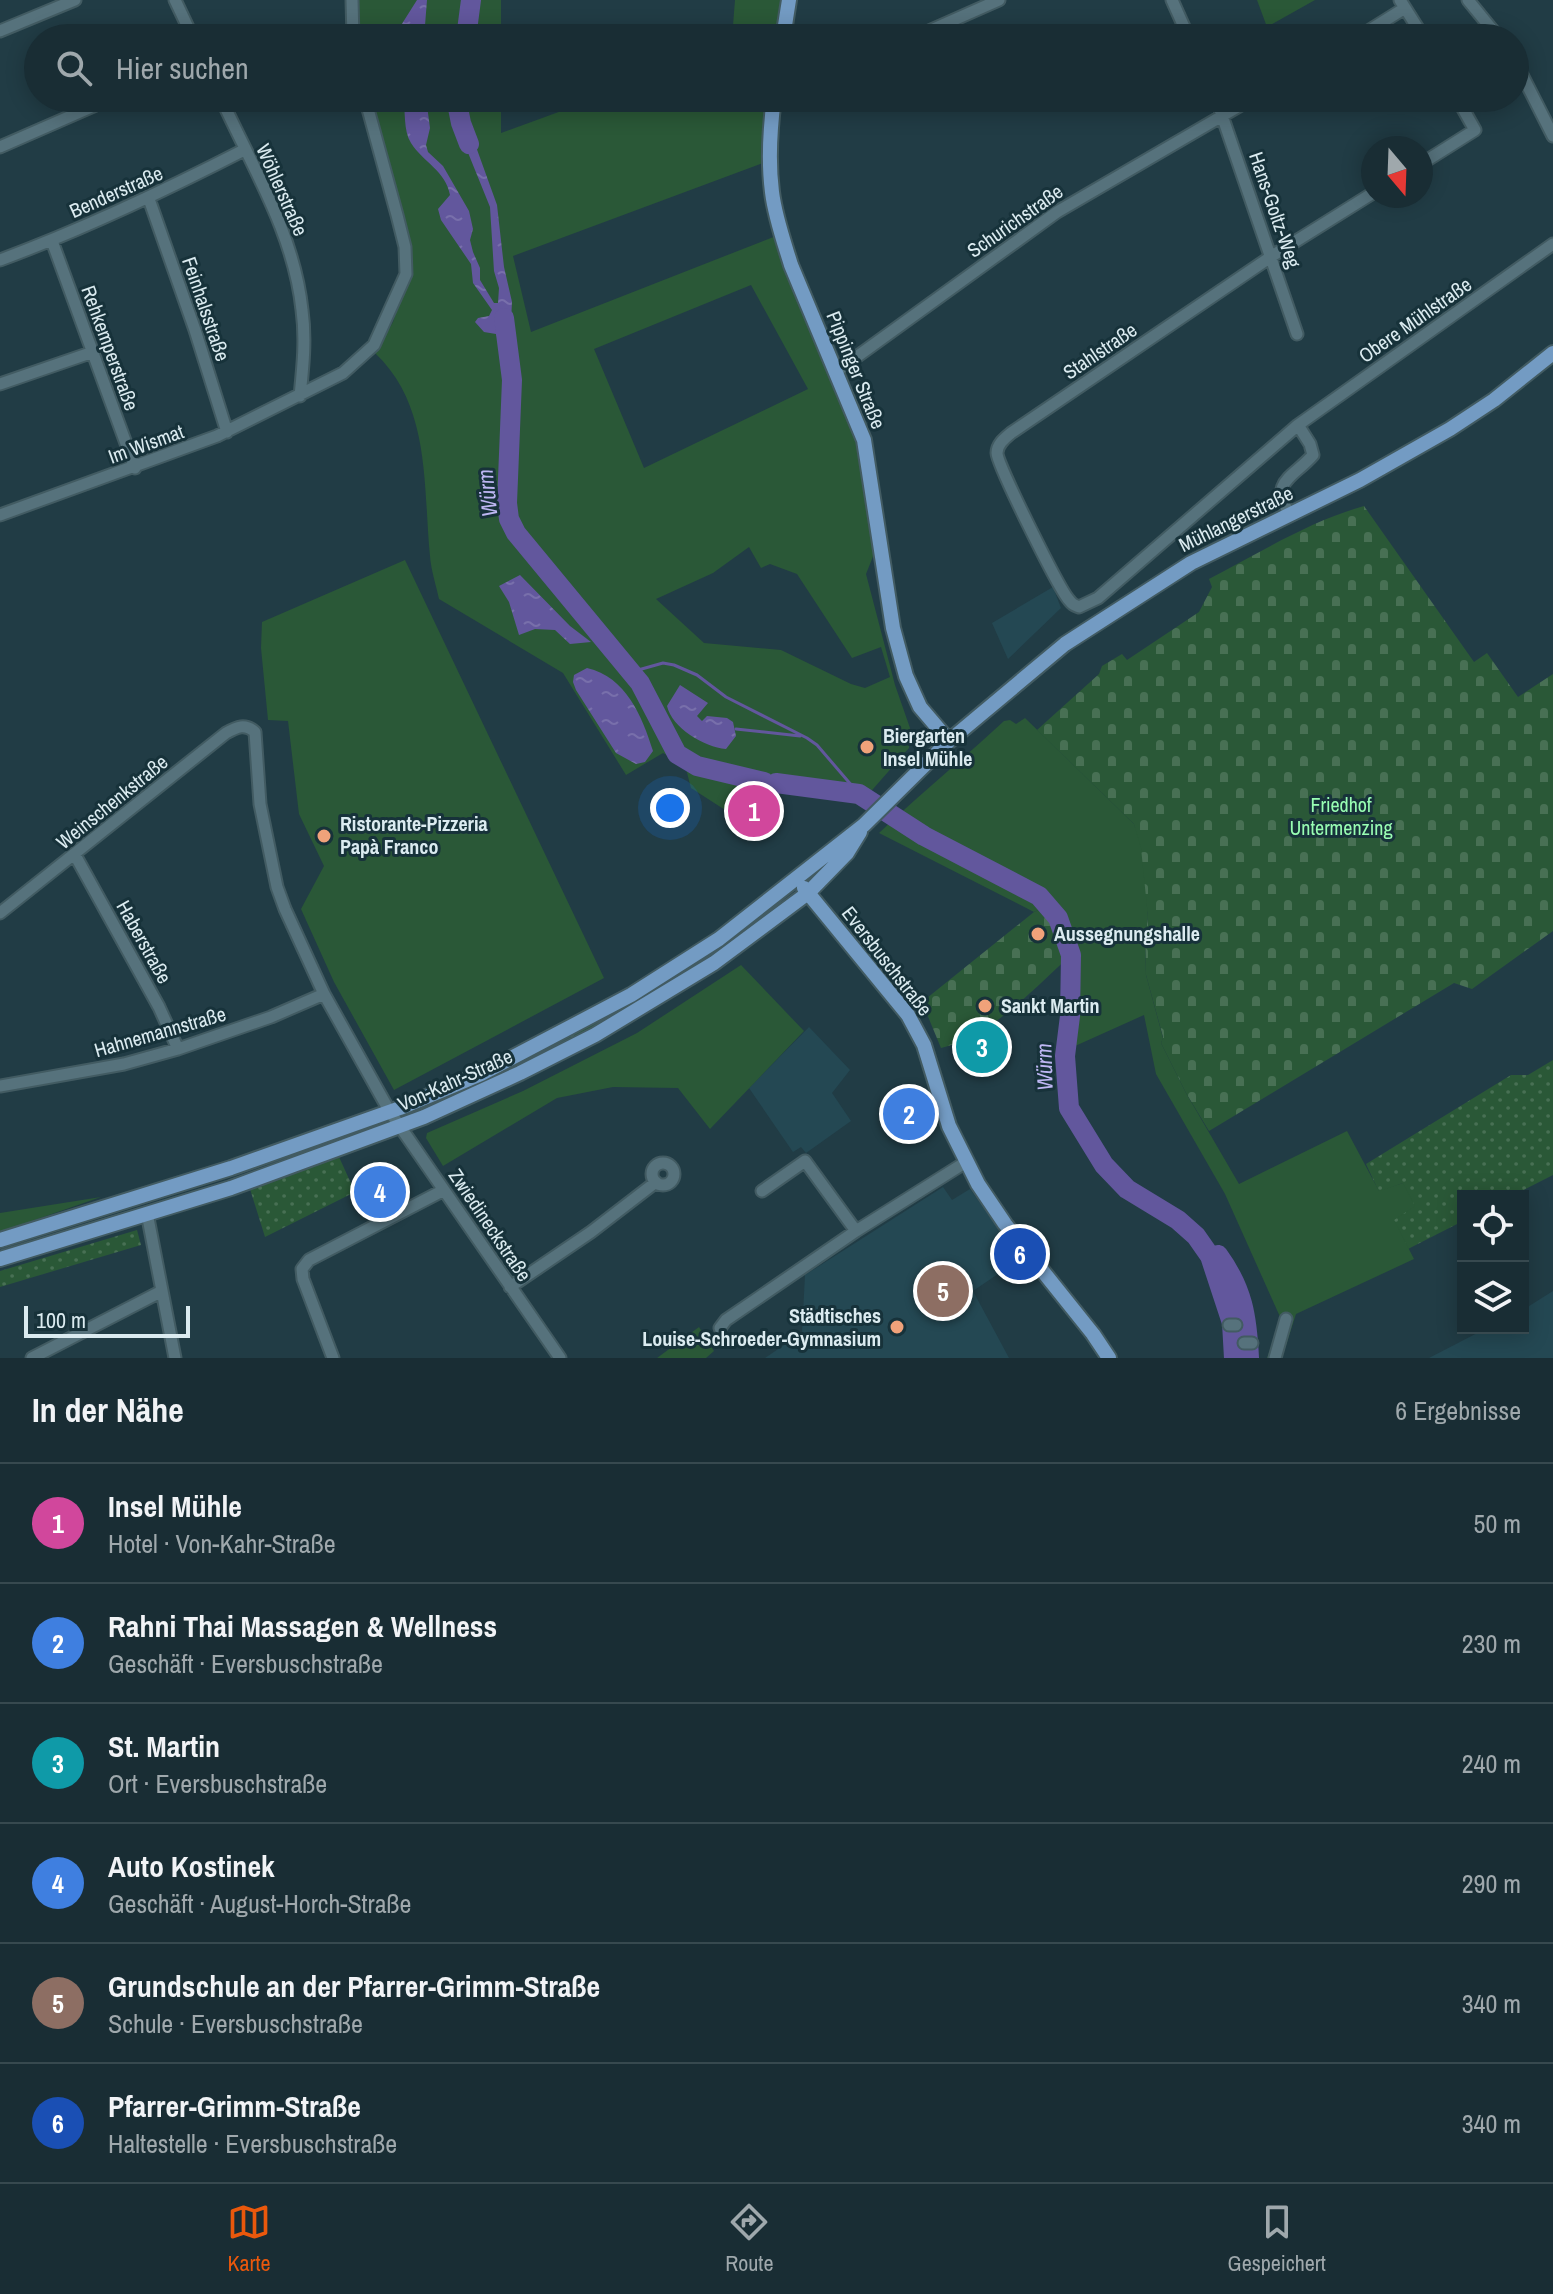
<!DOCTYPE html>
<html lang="de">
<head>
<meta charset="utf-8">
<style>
	:root { --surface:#192d34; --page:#22353c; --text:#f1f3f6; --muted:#9fa8ac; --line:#37494f; --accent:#ea580c }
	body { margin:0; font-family:"Archivo Narrow",sans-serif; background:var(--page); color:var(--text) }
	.controls { position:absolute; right:24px; bottom:24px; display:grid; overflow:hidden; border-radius:0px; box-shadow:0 4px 20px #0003 }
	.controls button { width:72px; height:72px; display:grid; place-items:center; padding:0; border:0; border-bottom:2px solid var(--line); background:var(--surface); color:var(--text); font:40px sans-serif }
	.compass { position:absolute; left:1361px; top:136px; width:72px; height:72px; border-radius:50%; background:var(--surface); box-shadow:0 4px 20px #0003; rotate:161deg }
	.scale { position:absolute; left:24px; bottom:20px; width:166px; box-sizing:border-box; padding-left:8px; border:4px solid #dbebf0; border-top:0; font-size:22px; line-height:28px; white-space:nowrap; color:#dbebf0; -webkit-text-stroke:6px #17323a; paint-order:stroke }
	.you { position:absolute; left:670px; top:808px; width:28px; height:28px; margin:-20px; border:6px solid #fff; border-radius:50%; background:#1a73e8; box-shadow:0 0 0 12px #1a73e833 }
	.badge { display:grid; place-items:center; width:52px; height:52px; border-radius:50%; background:var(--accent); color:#fff; font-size:26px; font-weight:700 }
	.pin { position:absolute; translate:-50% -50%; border:4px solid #fff; box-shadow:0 2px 8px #0006 }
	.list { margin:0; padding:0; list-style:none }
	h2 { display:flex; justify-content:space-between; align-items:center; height:104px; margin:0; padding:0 32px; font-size:34px }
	h2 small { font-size:26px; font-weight:400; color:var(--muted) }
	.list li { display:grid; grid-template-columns:52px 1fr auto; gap:24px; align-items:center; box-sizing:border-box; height:120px; padding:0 32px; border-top:2px solid var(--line) }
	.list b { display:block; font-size:30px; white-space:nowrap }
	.list p { margin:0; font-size:26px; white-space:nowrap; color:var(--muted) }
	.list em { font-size:26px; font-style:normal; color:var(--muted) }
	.icon { flex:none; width:44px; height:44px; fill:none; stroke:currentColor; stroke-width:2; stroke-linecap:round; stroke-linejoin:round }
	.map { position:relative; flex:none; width:1553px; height:1358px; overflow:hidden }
	.search { position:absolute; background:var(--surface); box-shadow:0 4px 20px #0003; left:24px; right:24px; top:24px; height:88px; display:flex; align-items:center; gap:20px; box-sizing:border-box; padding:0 28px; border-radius:44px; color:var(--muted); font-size:30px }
	.sheet { height:824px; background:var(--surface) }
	nav { display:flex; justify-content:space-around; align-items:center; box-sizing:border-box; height:112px; border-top:2px solid var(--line); background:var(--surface); font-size:22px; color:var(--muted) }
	nav a { display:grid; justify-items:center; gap:4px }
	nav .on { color:var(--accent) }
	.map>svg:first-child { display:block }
</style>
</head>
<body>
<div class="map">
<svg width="1553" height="1358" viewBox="0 0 1553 1358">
	<defs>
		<pattern id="grass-dots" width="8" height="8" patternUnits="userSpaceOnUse" patternTransform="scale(2)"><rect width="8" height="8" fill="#2a5837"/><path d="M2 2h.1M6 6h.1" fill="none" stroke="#487054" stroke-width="1.8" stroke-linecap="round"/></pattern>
		<pattern id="cemetery-stones" width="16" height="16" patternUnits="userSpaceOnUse" patternTransform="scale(2)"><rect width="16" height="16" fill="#2a5837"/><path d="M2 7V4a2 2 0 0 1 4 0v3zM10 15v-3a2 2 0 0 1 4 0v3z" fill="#487054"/></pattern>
		<pattern id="water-ripples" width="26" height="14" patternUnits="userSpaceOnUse" patternTransform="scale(2)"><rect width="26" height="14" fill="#62579d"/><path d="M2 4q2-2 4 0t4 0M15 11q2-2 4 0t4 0" fill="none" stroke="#786fab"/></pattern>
	</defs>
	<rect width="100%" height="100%" fill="#213c45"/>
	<!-- built -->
	<path fill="#244853" d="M 1053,587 L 1061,608 L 1008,659 L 992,623 Z
		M 809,1027 L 850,1070 L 832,1093 L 851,1121 L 806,1153 L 801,1147 L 793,1152 L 749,1088 Z
		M 943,1187 L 952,1200 L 970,1189 L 1020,1259 L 973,1291 L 1009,1358 L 765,1358 L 802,1333 L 805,1275 Z
		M 1553,1291 L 1553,1358 L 1429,1358 L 1487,1328 L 1523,1328 L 1523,1310 Z"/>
	<!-- grass -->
	<path fill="url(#grass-dots)" d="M 776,897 L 781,902 C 740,933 699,964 656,991 C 583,1036 505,1073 426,1107 L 425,1104 L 529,1057 L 537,1047 Z
		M 1553,1060 L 1553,1175 L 1512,1196 L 1463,1196 L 1463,1221 L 1408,1249 L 1393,1220 L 1403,1183 L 1379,1192 L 1366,1164 L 1511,1075 L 1528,1075 Z
		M 339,1157 L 355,1192 L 265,1237 L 250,1189 Z
		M 137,1230 L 141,1245 L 0,1287 L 0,1271 Z"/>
	<!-- cemetery -->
	<path fill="url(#cemetery-stones)" d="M 1364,506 L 1474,662 L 1487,653 L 1518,697 L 1553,674 L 1553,931 L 1472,989 L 1454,983 L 1209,1131 L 1186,1093 L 1161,1043 L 1163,1037 L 1146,975 L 1145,938 L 1148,917 L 1134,824 L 1037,730 L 1099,674 L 1102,666 L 1122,654 L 1127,660 L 1199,612 L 1212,587 L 1209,579 C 1259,553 1310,521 1364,506 Z
		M 1043,908 L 1058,918 L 1071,955 C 1033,989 992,1036 941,1048 L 922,1002 L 1034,912 Z"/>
	<!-- park -->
	<path fill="#2a5837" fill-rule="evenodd" d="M 356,0 L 501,0 L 501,38 L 357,38 Z
		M 735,0 L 783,0 L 777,38 L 732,38 Z
		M 1257,0 L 1315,0 L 1267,27 Z
		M 371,98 L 501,98 L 501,133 L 597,98 L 768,98 L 763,163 L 513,256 L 531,332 L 776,236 L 854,428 L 866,483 L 874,554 L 866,574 L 895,685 L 910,728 L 909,748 L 859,805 L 821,791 L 742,782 L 736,817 L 691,788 L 685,765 L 663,753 L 626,775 L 563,673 L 439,599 C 436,585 431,570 430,556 C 423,485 431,406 375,353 L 393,322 L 409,272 ZM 751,285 L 808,389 L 644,468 L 594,349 ZM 749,547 L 761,568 L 770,564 L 797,574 L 852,658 L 881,647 L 890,677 L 865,688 L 851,684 L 781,650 L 704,643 L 656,599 L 713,573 Z
		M 405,560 L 604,978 L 394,1090 L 334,982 L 301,909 L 324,866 L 299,814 L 288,721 L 268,720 L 261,648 L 262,622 Z
		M 1025,718 L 1134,824 L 1141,848 L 1148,917 L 1145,938 L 1146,975 L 1163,1038 L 1161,1043 L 1186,1093 L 1239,1184 L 1347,1131 L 1379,1191 L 1403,1183 L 1415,1206 L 1394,1220 L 1414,1259 L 1296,1314 L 1282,1358 L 1267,1358 L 1281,1319 L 1225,1194 L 1156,1074 L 1144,1015 L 1064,1051 L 1071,955 L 1058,918 L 1043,908 L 1034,912 L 879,833 C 920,794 963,759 1004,721 L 1010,720 L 1016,724 Z
		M 741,965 L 804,1031 L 710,1129 L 678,1088 L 613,1087 L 557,1098 L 443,1166 L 426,1138 L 427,1133 L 523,1091 L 637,1033 Z
		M 101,1197 L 0,1232 L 0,1213 Z
		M 699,1327 L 714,1351 L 706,1358 L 657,1358 Z"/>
	<!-- water -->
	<path fill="url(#water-ripples)" d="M 417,0 L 427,0 L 424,38 L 417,38 L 420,27 L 416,24 L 411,27 L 405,38 L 393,38 Z
		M 403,98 L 426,98 L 430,128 L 426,145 L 428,152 L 443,166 L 469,211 L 473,229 L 470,240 L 473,252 L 480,268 L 480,280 L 494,303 L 498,303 L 499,288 L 494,271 L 490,207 L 456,123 L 466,119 L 497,205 L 504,267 L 512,302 L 511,321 L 514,344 L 500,345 L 496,334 L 484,332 L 475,322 L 478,318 L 489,316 L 492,310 L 473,283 L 471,264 L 441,220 L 438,209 L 450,195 C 446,171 423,162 411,143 C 403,130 406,112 403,98 Z
		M 520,575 L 570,626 L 591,642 L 570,644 L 555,630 L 535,629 L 519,635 L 509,602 L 499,586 Z
		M 587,668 C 626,677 642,716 653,751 L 645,762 L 636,764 L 616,753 L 576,690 L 573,682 L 574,675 Z
		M 680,685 L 708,703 L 697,716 L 702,721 L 707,716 L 727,718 L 733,722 L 736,736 L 726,749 C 704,747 672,728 667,706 Z"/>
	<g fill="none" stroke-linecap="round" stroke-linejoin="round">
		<!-- stream -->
		<path stroke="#62579d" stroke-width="3" d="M 631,672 L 663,663 L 674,665 L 697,675 L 726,697 L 807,738 L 817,745 L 859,794
			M 736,729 L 800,736"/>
		<!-- river -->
		<path stroke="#62579d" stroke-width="20" d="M 466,38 L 471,0
			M 456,98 L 461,123 L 469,144
			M 504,318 L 512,380 L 507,503 L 509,519 L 516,533 L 640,683 L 677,754 L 697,766 L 764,782
			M 776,783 L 859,794 L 924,836 L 1039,896 L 1058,918 L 1071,955 L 1070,1016 L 1065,1056 L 1069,1108 L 1104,1165 L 1127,1189 L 1178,1220 L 1196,1236 L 1210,1256 L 1232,1323 L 1234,1358
			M 1218,1255 C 1243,1289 1247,1317 1249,1358"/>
		<defs>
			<path id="minor" d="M 175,0 L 193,38
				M 352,0 L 353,38
				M 1172,0 L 1189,38
				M 1400,0 L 1424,38
				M 1468,0 L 1499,38
				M 0,31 L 75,0
				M 913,38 L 999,0
				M 1357,38 L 1405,8
				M 1401,38 L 1418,28
				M 1515,61 L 1553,136
				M 221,98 C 252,167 294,233 302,310 C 306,339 303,367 300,396
				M 1216,98 L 1297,334
				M 0,147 L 112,98
				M 1421,164 L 1475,130 L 1457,98
				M 1373,193 L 1272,256 L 1011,433 C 1005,438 997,444 997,453 C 997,464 1059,589 1069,600 C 1073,605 1074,605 1079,607 L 1098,598 L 1298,425 L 1553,244
				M 149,199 L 195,330 L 227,432
				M 52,241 L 135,468
				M 0,260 C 84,229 164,191 244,150
				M 837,371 L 1057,212 L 1253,98
				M 0,384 L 93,352
				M 1290,514 C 1268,482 1294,477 1313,455 L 1310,444 L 1298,425
				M 0,515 L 217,436 L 343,373 L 374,345 L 406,274 L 405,247 L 397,215 L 365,98
				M 75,855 L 159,1007 L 178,1049
				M 0,913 L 226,733 C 237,727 245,723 255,732 L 260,804 L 277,887 L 285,909 L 324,994 L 390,1112 L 560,1358
				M 0,1086 L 124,1064 L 178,1049 L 271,1017 L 324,994
				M652 1174a11 11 0 1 1 22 0a11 11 0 1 1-22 0Z
				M 762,1191 L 805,1161 L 856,1231
				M 147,1213 L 175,1358
				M 510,1287 L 591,1232 L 656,1182
				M 1229,1325 L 1236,1325
				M 720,1328 L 726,1320 L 856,1231 L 966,1162
				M 1244,1343 L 1252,1343
				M 32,1358 L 162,1291
				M 333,1358 L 303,1279 L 302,1269 L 309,1260 L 444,1190
				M 1275,1358 L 1286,1319"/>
			<path id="major" d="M 783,38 L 789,0
				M 774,98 C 770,129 768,161 772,192 C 775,217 784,242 791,265 L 864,440 L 893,628 L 906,676 L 920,707 L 949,741
				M 804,888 L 908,1015 L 924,1045 L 949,1126 L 978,1184 L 1005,1224 L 1093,1334 L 1109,1358
				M 0,1240 L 231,1168 L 400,1108 L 481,1074 L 631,995 L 719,939 L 864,825 L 949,741 L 1065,644 L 1191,563 L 1360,480 L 1450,429 L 1494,400 L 1553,353
				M 0,1259 L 231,1188 L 424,1117 L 520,1073 L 595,1035 L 714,963 L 808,893 L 847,853 L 860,832"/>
		</defs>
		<!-- minor casing -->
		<use href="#minor" stroke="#425b62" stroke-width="15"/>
		<!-- major casing -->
		<use href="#major" stroke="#425b62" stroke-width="18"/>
		<!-- minor -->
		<use href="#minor" stroke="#56727c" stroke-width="11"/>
		<!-- major -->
		<use href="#major" stroke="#739bc3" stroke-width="14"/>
	</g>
	<!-- markers -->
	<g fill="#f0a27a" stroke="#17323a" stroke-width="3">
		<circle cx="867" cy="747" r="8"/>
		<circle cx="324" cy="836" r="8"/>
		<circle cx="1038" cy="934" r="8"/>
		<circle cx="985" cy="1006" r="8"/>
		<circle cx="897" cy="1327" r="8"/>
	</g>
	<g text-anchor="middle" stroke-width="6" stroke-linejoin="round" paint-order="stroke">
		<!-- street labels -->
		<g font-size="20" fill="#dbebf0" stroke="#17323a">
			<text transform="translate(282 190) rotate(66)" y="7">Wöhlerstraße</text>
			<text transform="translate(116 192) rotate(-24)" y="7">Benderstraße</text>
			<text transform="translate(1275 210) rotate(71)" y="7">Hans-Goltz-Weg</text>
			<text transform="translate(1015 221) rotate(-35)" y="7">Schurichstraße</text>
			<text transform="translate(206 309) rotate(71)" y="7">Feinhalsstraße</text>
			<text transform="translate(1415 320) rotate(-35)" y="7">Obere Mühlstraße</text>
			<text transform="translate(110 348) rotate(70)" y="7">Rehkemperstraße</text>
			<text transform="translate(1100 351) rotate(-34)" y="7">Stahlstraße</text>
			<text transform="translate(856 370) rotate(68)" y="7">Pippinger Straße</text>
			<text transform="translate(146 444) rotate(-20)" y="7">Im Wismat</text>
			<text transform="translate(1236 519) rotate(-26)" y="7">Mühlangerstraße</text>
			<text transform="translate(112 802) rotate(-39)" y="7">Weinschenkstraße</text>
			<text transform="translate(144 942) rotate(61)" y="7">Haberstraße</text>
			<text transform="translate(887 961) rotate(52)" y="7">Eversbuschstraße</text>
			<text transform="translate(160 1032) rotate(-16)" y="7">Hahnemannstraße</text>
			<text transform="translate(455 1080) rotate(-24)" y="7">Von-Kahr-Straße</text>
			<text transform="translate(490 1225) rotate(56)" y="7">Zwiedineckstraße</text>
		</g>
		<!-- poi labels -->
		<g font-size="20" font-weight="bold" fill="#dbebf0" stroke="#17323a" text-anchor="start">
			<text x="883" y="743">Biergarten<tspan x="883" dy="23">Insel Mühle</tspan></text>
			<text x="340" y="831">Ristorante-Pizzeria<tspan x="340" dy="23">Papà Franco</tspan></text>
			<text x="1054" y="941">Aussegnungshalle</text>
			<text x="1001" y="1013">Sankt Martin</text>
			<text x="881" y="1323" text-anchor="end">Städtisches<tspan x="881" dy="23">Louise-Schroeder-Gymnasium</tspan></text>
		</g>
		<!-- park labels -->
		<g font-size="20" fill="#99feb3" stroke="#17323a">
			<text x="1341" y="812">Friedhof<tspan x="1341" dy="23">Untermenzing</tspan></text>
		</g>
		<!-- water labels -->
		<g font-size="22" font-style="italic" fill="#beb7f3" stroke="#17323a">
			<text transform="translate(487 493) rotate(-96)" y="8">Würm</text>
			<text transform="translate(1044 1067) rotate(-92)" y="8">Würm</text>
		</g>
	</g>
</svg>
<div class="controls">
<button><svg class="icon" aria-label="locate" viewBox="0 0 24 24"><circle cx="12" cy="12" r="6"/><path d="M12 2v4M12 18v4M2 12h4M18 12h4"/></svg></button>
<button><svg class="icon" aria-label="layers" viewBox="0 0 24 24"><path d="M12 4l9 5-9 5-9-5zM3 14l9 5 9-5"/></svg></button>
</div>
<svg class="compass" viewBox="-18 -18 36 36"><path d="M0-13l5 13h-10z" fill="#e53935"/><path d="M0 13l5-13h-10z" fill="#9fa8ac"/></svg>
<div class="scale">100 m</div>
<div class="you"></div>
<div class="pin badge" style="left:754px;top:811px;background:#d1479c">1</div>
<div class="pin badge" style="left:909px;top:1114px;background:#3f7fe0">2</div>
<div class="pin badge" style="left:982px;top:1047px;background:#0f9aa8">3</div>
<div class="pin badge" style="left:380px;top:1192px;background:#3f7fe0">4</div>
<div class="pin badge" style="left:943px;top:1291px;background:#8d6e63">5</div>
<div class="pin badge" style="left:1020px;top:1254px;background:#1a4fb4">6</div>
<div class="search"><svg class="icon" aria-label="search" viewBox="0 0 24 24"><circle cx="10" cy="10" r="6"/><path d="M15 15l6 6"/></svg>Hier suchen</div>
</div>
<section class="sheet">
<h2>In der Nähe<small>6 Ergebnisse</small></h2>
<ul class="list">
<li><span class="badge" style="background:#d1479c">1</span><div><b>Insel Mühle</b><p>Hotel · Von-Kahr-Straße</p></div><em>50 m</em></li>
<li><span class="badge" style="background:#3f7fe0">2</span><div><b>Rahni Thai Massagen &amp; Wellness</b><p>Geschäft · Eversbuschstraße</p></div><em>230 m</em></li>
<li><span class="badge" style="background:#0f9aa8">3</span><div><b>St. Martin</b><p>Ort · Eversbuschstraße</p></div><em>240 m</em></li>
<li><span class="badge" style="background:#3f7fe0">4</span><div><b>Auto Kostinek</b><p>Geschäft · August-Horch-Straße</p></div><em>290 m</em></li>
<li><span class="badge" style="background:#8d6e63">5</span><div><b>Grundschule an der Pfarrer-Grimm-Straße</b><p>Schule · Eversbuschstraße</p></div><em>340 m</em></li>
<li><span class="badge" style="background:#1a4fb4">6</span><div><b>Pfarrer-Grimm-Straße</b><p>Haltestelle · Eversbuschstraße</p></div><em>340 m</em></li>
</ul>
</section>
<nav>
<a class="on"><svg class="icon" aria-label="map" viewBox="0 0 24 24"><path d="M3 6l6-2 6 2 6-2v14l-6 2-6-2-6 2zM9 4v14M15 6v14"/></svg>Karte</a>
<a><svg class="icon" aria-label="directions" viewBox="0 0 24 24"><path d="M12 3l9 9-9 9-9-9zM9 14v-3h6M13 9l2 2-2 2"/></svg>Route</a>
<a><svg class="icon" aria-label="saved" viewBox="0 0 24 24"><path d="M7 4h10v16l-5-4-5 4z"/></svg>Gespeichert</a>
</nav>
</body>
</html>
